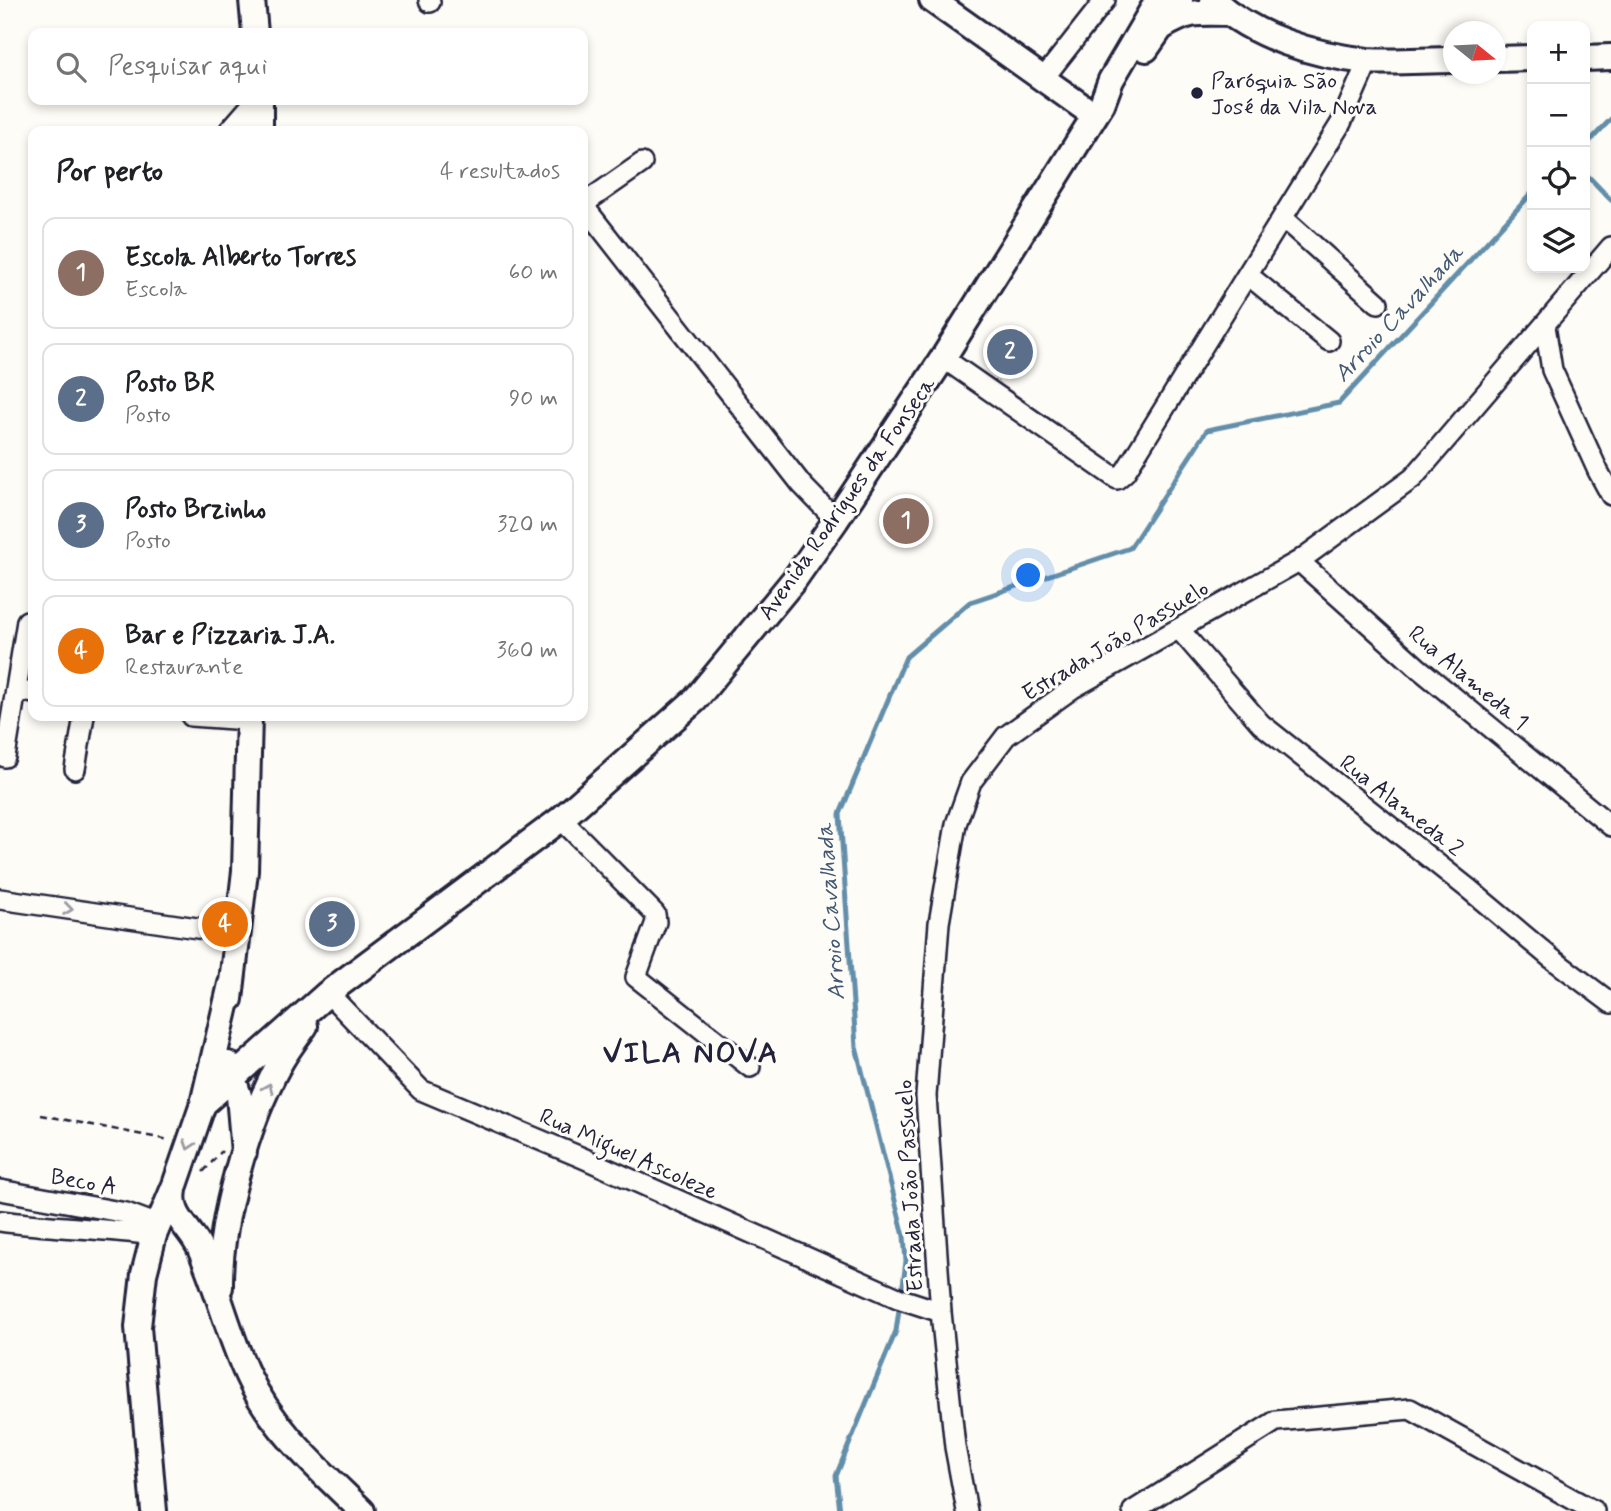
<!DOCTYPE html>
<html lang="pt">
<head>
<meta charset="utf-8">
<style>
	:root { --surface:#fff; --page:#f2f2f2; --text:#202124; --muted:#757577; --line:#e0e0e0; --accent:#2563eb }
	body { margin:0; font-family:Mynerve,sans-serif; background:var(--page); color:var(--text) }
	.controls { position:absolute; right:21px; top:21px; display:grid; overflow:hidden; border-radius:14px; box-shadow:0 4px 10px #0003 }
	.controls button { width:63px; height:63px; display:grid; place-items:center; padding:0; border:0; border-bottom:2px solid var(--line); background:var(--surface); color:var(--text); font:35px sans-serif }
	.compass { position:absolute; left:1443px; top:21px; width:63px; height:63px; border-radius:50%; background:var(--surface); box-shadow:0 4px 10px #0003; rotate:108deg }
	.you { position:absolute; left:1029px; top:576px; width:24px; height:24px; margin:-18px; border:5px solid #fff; border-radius:50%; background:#1a73e8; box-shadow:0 0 0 10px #1a73e833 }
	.badge { display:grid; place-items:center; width:46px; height:46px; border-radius:50%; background:var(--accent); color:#fff; font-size:23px; font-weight:700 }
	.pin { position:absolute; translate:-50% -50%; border:4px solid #fff; box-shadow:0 2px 7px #0006 }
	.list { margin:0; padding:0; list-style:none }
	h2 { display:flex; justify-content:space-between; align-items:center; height:91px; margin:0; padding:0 28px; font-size:30px }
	h2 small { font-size:23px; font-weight:400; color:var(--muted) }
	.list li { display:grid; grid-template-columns:46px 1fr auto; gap:21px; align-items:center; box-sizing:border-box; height:112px; margin:0 14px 14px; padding:0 14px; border:2px solid var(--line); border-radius:14px }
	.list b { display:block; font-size:26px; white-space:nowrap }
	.list p { margin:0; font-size:23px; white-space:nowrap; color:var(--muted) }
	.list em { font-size:23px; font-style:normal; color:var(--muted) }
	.icon { flex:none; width:38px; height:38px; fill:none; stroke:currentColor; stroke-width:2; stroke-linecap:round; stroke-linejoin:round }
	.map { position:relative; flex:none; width:1611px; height:1511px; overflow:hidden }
	.search { position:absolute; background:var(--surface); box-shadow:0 4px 10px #0003; left:28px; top:28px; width:560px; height:77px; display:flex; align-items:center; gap:18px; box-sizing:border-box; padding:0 24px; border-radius:14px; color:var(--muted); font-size:26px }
	.panel { position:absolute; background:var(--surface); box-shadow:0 4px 10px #0003; left:28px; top:126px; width:560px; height:595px; border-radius:14px }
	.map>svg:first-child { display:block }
</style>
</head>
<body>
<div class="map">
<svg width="1611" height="1511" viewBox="0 0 1611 1511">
	<rect width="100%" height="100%" fill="#fdfcf7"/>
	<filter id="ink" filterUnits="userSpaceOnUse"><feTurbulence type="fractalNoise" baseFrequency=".0143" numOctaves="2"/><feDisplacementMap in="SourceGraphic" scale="14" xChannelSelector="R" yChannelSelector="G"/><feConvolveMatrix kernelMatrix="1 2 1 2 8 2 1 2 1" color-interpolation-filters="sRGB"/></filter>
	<g filter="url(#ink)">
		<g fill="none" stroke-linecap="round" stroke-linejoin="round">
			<!-- stream -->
			<path stroke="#648ea9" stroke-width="5" d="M 1585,146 L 1611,119
				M 1585,173 L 1611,200
				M 902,1293 L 906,1261 L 904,1236 L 856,1047 L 840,814 L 906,657 L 970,602 L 1130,548 L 1207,430 L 1339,403 L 1532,193
				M 840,1511 L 836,1476 L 896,1331 L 900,1303"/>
			<defs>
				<path id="minor" d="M 429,0 L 430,2
					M 1043,79 L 1105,0
					M 229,131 L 256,100
					M 642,163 L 589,200 L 586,209 L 802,485 L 836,520
					M 1283,218 L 1378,303
					M 1248,275 L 1329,341
					M 1545,326 L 1552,370 L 1598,471 L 1611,495
					M 943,358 L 1117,479 L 1125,472 L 1341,123 L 1368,61
					M 1299,561 L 1417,667 L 1611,826
					M 1179,629 L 1261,724 L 1470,890 L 1551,958 L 1611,1003
					M 16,690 L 33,693
					M 191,716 L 248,720
					M 5,757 L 27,621
					M 75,769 L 84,716
					M 561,819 L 655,914 L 656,922 L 636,977 L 750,1067
					M 0,899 L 238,934
					M 328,993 L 421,1090 L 583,1158 L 898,1298 L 941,1312
					M 0,1190 L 126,1213 L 158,1225
					M 0,1221 C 52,1228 103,1228 154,1235
					M 967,1511 L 955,1447 L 941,1312 L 926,1096 L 939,923 L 956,824 L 971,782 L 1006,736 L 1073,688 L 1299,561 L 1413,478 L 1611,247
					M 1133,1511 L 1276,1421 L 1410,1409 L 1594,1511"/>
				<path id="major" d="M 252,0 L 255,33
					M 932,0 L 1094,115
					M 1213,0 C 1254,37 1313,55 1367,61 C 1395,63 1425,60 1454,60
					M 1162,27 C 1188,11 1197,12 1227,13
					M 1146,49 L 1180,0
					M 1585,58 L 1611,57
					M 1496,59 L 1532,58
					M 260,100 L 260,131
					M 230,999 L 245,871 L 249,716
					M 228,1064 L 239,1096 L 244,1152
					M 203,1104 L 328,993 L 561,819 L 695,700 L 794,580 L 836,520 L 943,358 L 1102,104 L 1111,80 L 1158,0
					M 174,1190 C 169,1218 192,1228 201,1251 C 219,1292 229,1336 248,1376 C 273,1430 320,1470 362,1511
					M 220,1287 C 219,1219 248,1120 281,1061 C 288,1049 297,1037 305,1026
					M 154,1511 L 138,1327 L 144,1274 L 154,1235 L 175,1185 L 203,1104 L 231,984"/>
			</defs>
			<!-- minor casing -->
			<use href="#minor" stroke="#22223b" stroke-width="24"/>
			<!-- major casing -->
			<use href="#major" stroke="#22223b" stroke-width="30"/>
			<!-- path -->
			<path stroke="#22223b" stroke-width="2.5" stroke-dasharray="7 5" stroke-linecap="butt" d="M 41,1115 L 169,1140
				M 203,1172 L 222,1151"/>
			<!-- minor -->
			<use href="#minor" stroke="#fdfcf7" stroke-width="19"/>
			<!-- major -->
			<use href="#major" stroke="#fdfcf7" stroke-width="24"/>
		</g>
		<!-- one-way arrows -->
		<defs><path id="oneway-chevron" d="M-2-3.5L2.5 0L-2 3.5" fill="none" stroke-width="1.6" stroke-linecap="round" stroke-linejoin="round" transform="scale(1.75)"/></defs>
		<g stroke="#9a9aa2">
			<use href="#oneway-chevron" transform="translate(68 909) rotate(8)"/>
			<use href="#oneway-chevron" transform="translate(268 1088) rotate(-67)"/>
			<use href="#oneway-chevron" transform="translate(189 1145) rotate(109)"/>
		</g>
	</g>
	<!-- markers -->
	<circle fill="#22223b" stroke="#fdfcf7" stroke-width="2.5" cx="1197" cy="93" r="7"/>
	<g text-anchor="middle" stroke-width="6" stroke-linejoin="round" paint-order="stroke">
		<!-- poi labels -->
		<g font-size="23" fill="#22223b" stroke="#fdfcf7" text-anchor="start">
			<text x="1211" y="88">Paróquia São<tspan x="1211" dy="26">José da Vila Nova</tspan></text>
		</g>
		<!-- street labels -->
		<g font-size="23" fill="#22223b" stroke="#fdfcf7">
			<text transform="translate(846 498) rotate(-55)" y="8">Avenida Rodrigues da Fonseca</text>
			<text transform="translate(1115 640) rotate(-31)" y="8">Estrada João Passuelo</text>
			<text transform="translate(1469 677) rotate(40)" y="8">Rua Alameda 1</text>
			<text transform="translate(1402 805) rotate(38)" y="8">Rua Alameda 2</text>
			<text transform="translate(629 1153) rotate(24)" y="8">Rua Miguel Ascoleze</text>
			<text transform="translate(84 1181) rotate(10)" y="8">Beco A</text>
			<text transform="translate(909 1186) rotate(-93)" y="8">Estrada João Passuelo</text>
		</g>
		<!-- water labels -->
		<g font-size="24" font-style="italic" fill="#435872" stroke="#fdfcf7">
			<text transform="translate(1398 313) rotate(-47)" y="8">Arroio Cavalhada</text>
			<text transform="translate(830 912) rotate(-94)" y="8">Arroio Cavalhada</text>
		</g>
		<!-- district labels -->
		<g font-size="30" font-weight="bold" letter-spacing="2" fill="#22223b" stroke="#fdfcf7">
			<text x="691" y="1062">VILA NOVA</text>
		</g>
	</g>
</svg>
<div class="controls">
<button>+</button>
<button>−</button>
<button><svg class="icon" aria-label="locate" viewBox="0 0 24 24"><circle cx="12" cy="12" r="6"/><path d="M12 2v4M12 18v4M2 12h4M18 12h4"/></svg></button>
<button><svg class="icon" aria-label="layers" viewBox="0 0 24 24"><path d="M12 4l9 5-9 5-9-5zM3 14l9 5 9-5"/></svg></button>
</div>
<svg class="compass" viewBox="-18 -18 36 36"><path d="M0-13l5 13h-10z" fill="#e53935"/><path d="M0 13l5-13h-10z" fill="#757577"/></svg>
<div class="you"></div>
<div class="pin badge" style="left:906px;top:521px;background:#8d6e63">1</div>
<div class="pin badge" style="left:1010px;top:352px;background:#5c6f8a">2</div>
<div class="pin badge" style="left:332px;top:924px;background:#5c6f8a">3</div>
<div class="pin badge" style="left:225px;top:924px;background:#e8710a">4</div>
<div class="search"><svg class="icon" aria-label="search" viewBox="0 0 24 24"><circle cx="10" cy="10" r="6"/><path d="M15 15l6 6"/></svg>Pesquisar aqui</div>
<section class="panel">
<h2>Por perto<small>4 resultados</small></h2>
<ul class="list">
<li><span class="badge" style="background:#8d6e63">1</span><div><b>Escola Alberto Torres</b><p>Escola</p></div><em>60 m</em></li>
<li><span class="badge" style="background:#5c6f8a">2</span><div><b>Posto BR</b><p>Posto</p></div><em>90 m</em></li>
<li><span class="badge" style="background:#5c6f8a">3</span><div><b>Posto Brzinho</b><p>Posto</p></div><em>320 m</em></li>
<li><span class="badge" style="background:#e8710a">4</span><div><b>Bar e Pizzaria J.A.</b><p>Restaurante</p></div><em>360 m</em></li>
</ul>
</section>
</div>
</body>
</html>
